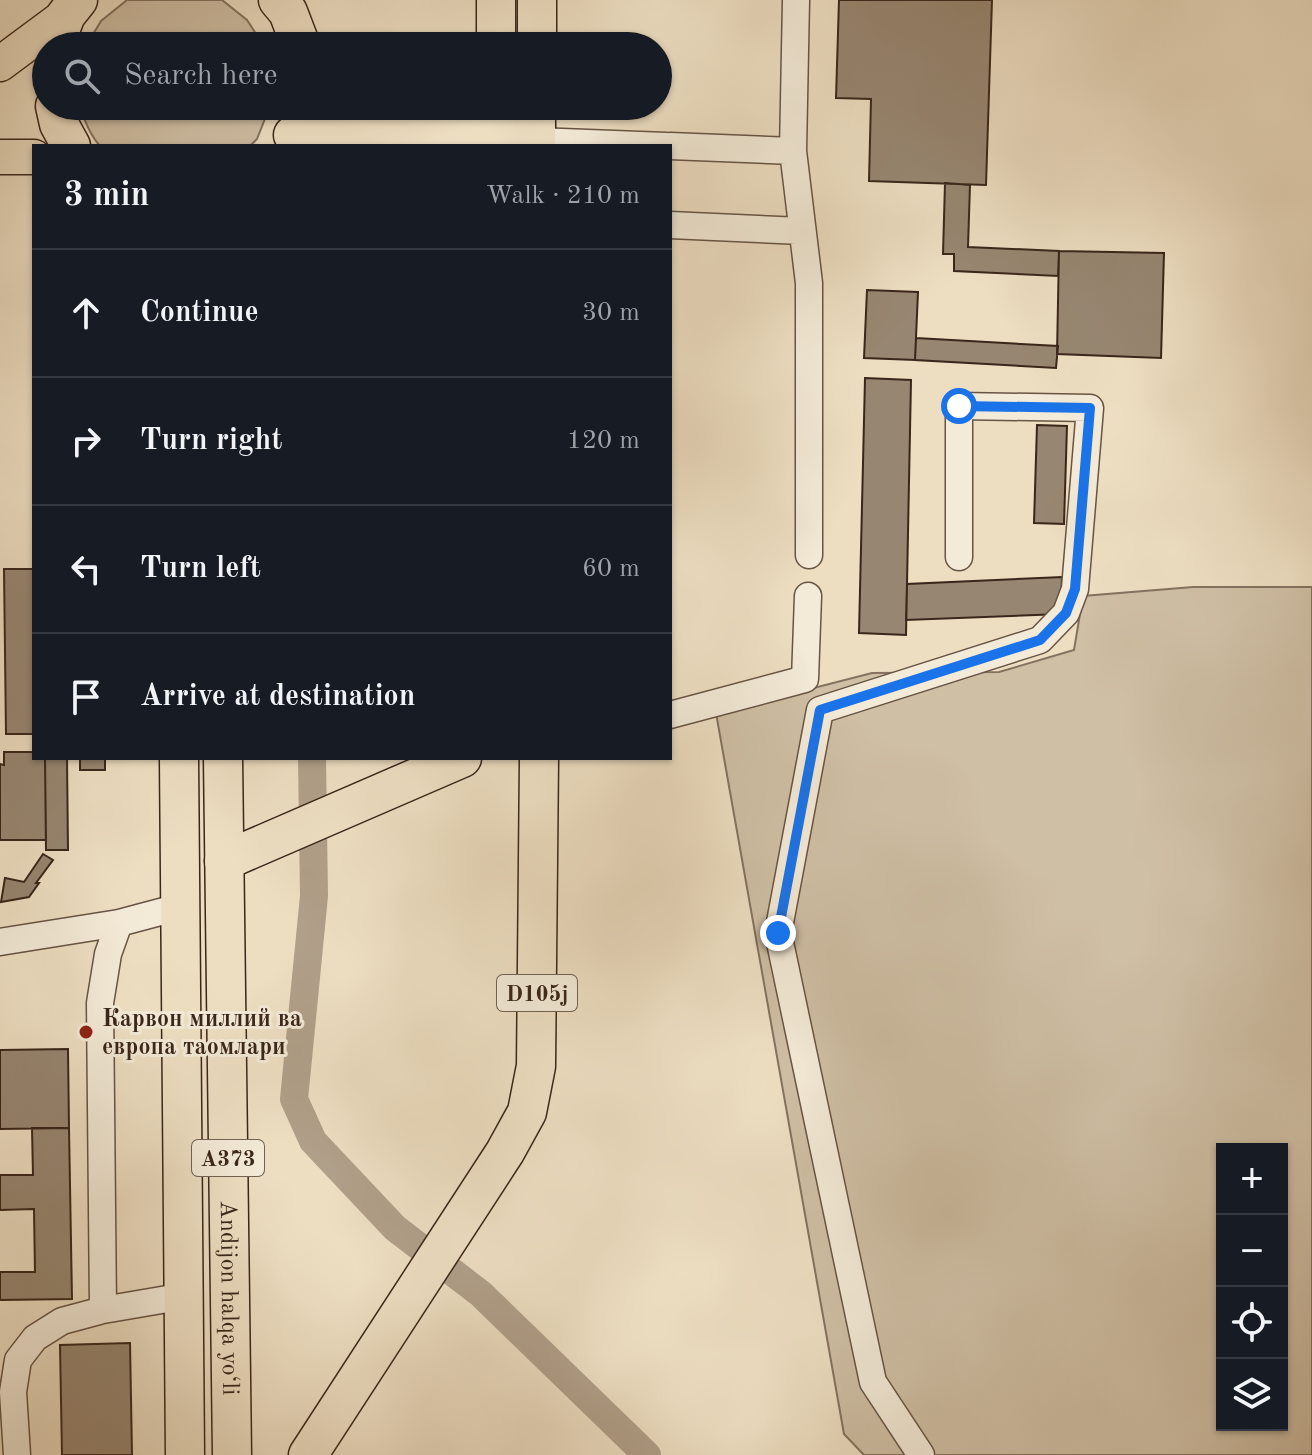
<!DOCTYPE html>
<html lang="en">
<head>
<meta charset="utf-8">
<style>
	:root { --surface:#171b24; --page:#20242c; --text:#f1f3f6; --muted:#9ea1a6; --line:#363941 }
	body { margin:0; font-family:"Old Standard TT",serif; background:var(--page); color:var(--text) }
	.controls { position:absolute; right:24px; bottom:24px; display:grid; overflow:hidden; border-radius:0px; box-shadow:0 2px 6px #0004 }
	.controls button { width:72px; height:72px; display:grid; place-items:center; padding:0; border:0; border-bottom:2px solid var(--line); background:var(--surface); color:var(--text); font:40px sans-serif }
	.stop { position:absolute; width:24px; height:24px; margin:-18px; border:6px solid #1a73e8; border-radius:50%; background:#fff }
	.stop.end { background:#1a73e8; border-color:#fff; box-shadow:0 2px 8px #0008 }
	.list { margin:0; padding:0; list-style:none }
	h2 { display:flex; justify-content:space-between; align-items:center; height:104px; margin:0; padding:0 32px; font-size:34px }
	h2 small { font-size:26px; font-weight:400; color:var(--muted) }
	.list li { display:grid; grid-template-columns:52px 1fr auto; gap:24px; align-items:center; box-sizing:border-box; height:128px; padding:0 32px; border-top:2px solid var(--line) }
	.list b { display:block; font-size:30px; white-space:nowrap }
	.list em { font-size:26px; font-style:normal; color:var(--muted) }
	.icon { flex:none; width:44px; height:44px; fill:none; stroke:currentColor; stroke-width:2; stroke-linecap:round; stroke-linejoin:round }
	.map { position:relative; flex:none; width:1312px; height:1455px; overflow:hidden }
	.search { position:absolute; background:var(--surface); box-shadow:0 2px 6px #0004; left:32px; top:32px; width:640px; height:88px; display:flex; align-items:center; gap:20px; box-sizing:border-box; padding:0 28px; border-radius:44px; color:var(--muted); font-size:30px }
	.panel { position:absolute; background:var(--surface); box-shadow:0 2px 6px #0004; left:32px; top:144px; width:640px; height:616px; border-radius:0px }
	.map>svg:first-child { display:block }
</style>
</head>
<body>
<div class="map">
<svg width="1312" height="1455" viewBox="0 0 1312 1455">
	<rect width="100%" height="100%" fill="#eddec2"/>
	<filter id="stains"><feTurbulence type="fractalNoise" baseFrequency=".0025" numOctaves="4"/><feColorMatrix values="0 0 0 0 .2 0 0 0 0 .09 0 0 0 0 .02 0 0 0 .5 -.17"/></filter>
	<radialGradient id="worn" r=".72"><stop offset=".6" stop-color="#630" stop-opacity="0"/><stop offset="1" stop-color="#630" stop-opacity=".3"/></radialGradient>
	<!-- green -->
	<path fill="#cfbfa5" stroke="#847260" stroke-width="2" fill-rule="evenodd" d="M 127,0 L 222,0 L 247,20 L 264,46 L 86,46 L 101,21 Z
		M 81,106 L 270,106 L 257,139 L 250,146 L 100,146 C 91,136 83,119 81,106 Z
		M 1193,587 L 1312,587 L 1312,1455 L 864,1455 L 844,1434 L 716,713 L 872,673 L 999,672 L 1074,650 L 1083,596 ZM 1222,1149 L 1282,1149 L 1282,1425 L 1222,1425 Z"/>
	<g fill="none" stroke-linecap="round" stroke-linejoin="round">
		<!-- canal -->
		<path stroke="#b09f89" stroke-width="28" d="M 312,758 L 314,896 L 294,1099 L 313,1141 L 395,1228 L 481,1294 L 647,1455"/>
	</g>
	<!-- building -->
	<path fill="#978671" stroke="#3a261a" stroke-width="2" d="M 839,0 L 992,0 L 986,185 L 869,181 L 871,99 L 836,98 Z
		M 945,183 L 970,185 L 968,247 L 1059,251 L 1058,276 L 954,271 L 954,254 L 943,254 Z
		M 1059,251 L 1164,253 L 1161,358 L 1057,354 Z
		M 867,290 L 918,292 L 915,360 L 864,358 Z
		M 916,338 L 1058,346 L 1056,368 L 915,360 Z
		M 865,378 L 911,380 L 906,635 L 859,633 Z
		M 1037,425 L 1067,426 L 1064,524 L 1034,523 Z
		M 4,569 L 34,569 L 34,734 L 6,734 Z
		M 1062,577 L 1061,614 L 906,620 L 907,584 Z
		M 4,752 L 34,752 L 34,758 L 45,758 L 46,840 L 0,840 L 0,764 L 4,765 Z
		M 45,758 L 67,758 L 68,850 L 46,850 Z
		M 80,758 L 105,758 L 105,770 L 80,770 Z
		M 43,854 L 53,860 L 36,883 L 39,883 L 29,897 L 1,902 L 5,878 L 24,882 Z
		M 68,1049 L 69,1128 L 0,1129 L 0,1050 Z
		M 32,1128 L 69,1128 L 72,1299 L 0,1300 L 0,1272 L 35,1272 L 34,1209 L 0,1210 L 0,1175 L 33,1175 Z
		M 130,1343 L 132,1455 L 62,1455 L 60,1345 Z"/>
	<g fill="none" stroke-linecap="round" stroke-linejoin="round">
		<defs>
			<path id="minor" d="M 796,0 L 793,151 L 809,283 L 809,555
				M 536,141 L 666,146
				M 670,146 L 793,151
				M 670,225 L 802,231
				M 670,715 L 805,679 L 808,596
				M 0,942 L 119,923 L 179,907
				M 103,1310 L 100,1003 L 108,954 L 119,923
				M 17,1455 L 13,1392 L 18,1360 L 35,1338 L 62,1321 L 103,1310 L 185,1296
				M 921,1455 L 873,1382 L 778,933 L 820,710 L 1040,640 L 1066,613 L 1075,589 L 1090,408 L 959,406 L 959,557"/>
			<path id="major" d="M 0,64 L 66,15
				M 0,157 L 34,157"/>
			<g id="highway">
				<path d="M 278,0 L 288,12 L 301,46"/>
				<path d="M 496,0 L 496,46"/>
				<path d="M 54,46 L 66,15 L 78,0"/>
				<path d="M 537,46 L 537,0"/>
				<path d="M 55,106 L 59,124 L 71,146"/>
				<path d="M 536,106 L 536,146"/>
				<path d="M 293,135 L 494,137 L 536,141"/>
				<path d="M 179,758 L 185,1455"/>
				<path id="s1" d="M 223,758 L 232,1455"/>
				<path d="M 224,861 L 462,758"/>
				<path d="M 308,1455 L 505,1152 L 527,1112 L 536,1066 L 539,758"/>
			</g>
		</defs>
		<!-- minor casing -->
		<use href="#minor" stroke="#675444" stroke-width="29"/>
		<!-- major casing -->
		<use href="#major" stroke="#3a261a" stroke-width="37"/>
		<!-- highway casing -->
		<use href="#highway" stroke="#3a261a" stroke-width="41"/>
		<!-- minor -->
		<use href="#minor" stroke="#f3ead7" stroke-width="26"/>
		<!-- major -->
		<use href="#major" stroke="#eddec2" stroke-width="34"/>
		<!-- highway -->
		<use href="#highway" stroke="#eddec2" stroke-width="38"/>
	</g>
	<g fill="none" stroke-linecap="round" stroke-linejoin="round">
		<!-- route -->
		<path stroke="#1a73e8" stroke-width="10" d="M 778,933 L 820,710 L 1040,640 L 1066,613 L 1075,589 L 1090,408 L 959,406"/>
	</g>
	<!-- markers -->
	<circle fill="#8f2418" stroke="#f3ead7" stroke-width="3" cx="86" cy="1032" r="8"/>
	<g text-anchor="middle" stroke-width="6" stroke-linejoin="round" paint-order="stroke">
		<!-- shield labels -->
		<g fill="#f3ead7" stroke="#726153" stroke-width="2">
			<rect x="497" y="975" width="80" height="36" rx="6"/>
			<rect x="192" y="1140" width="72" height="36" rx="6"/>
		</g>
		<g font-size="22" font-weight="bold" fill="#3a261a">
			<text x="537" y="1001">D105j</text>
			<text x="228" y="1166">A373</text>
		</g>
		<!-- poi labels -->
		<g font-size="24" font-weight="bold" fill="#3a261a" stroke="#f3ead7" text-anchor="start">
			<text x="102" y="1026">Карвон миллий ва<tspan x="102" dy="28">европа таомлари</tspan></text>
		</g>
		<!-- street labels -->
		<g font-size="24" fill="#3a261a" stroke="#f3ead7">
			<text dy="8" stroke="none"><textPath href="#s1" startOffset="540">Andijon halqa yo‘li</textPath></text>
		</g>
	</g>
	<rect width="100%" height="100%" filter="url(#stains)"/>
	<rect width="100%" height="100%" fill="url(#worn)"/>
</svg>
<div class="controls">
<button>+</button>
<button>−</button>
<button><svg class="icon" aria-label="locate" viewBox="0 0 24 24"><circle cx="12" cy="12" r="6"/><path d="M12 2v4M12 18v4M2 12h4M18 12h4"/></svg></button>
<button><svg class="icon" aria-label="layers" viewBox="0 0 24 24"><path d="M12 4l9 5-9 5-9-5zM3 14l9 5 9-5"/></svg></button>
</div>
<div class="stop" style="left:959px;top:406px"></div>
<div class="stop end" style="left:778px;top:933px"></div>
<div class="search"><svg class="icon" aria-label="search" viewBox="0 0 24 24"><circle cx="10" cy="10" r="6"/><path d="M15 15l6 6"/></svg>Search here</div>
<section class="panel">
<h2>3 min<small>Walk · 210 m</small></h2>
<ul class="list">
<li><svg class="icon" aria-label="ahead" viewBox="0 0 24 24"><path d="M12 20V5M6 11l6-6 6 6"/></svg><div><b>Continue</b></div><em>30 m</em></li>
<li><svg class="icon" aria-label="right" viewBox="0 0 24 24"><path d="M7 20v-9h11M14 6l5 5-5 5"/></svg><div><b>Turn right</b></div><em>120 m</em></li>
<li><svg class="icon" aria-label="left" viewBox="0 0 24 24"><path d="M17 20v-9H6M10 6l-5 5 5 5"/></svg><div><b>Turn left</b></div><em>60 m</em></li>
<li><svg class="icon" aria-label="arrive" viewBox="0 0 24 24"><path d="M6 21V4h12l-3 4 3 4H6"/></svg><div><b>Arrive at destination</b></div></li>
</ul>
</section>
</div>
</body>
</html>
